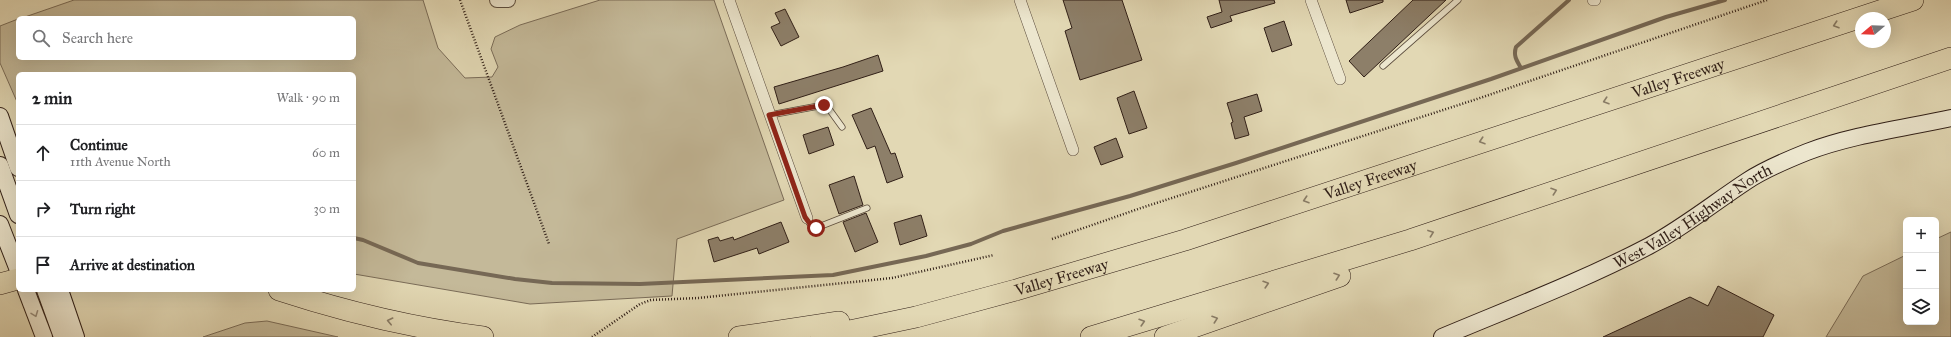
<!DOCTYPE html>
<html lang="en">
<head>
<meta charset="utf-8">
<style>
	:root { --surface:#fff; --page:#f6f6f6; --text:#202124; --muted:#757577; --line:#e0e0e0 }
	body { margin:0; font-family:"IM FELL Great Primer",serif; background:var(--page); color:var(--text) }
	.controls { position:absolute; right:12px; bottom:12px; display:grid; overflow:hidden; border-radius:6px; box-shadow:0 4px 16px #0002 }
	.controls button { width:36px; height:36px; display:grid; place-items:center; padding:0; border:0; border-bottom:1px solid var(--line); background:var(--surface); color:var(--text); font:20px sans-serif }
	.compass { position:absolute; left:1855px; top:12px; width:36px; height:36px; border-radius:50%; background:var(--surface); box-shadow:0 4px 16px #0002; rotate:251deg }
	.stop { position:absolute; width:12px; height:12px; margin:-9px; border:3px solid #8f2418; border-radius:50%; background:#fff }
	.stop.end { background:#8f2418; border-color:#fff; box-shadow:0 1px 4px #0008 }
	.list { margin:0; padding:0; list-style:none }
	h2 { display:flex; justify-content:space-between; align-items:center; height:52px; margin:0; padding:0 16px; font-size:17px }
	h2 small { font-size:13px; font-weight:400; color:var(--muted) }
	.list li { display:grid; grid-template-columns:26px 1fr auto; gap:12px; align-items:center; box-sizing:border-box; height:56px; padding:0 16px; border-top:1px solid var(--line) }
	.list b { display:block; font-size:15px; white-space:nowrap }
	.list p { margin:0; font-size:13px; white-space:nowrap; color:var(--muted) }
	.list em { font-size:13px; font-style:normal; color:var(--muted) }
	.icon { flex:none; width:22px; height:22px; fill:none; stroke:currentColor; stroke-width:2; stroke-linecap:round; stroke-linejoin:round }
	.map { position:relative; flex:none; width:1951px; height:337px; overflow:hidden }
	.search { position:absolute; background:var(--surface); box-shadow:0 4px 16px #0002; left:16px; top:16px; width:340px; height:44px; display:flex; align-items:center; gap:10px; box-sizing:border-box; padding:0 14px; border-radius:6px; color:var(--muted); font-size:15px }
	.panel { position:absolute; background:var(--surface); box-shadow:0 4px 16px #0002; left:16px; top:72px; width:340px; height:220px; border-radius:6px }
	.map>svg:first-child { display:block }
</style>
</head>
<body>
<div class="map">
<svg width="1951" height="337" viewBox="0 0 1951 337">
	<rect width="100%" height="100%" fill="#e2d8b4"/>
	<filter id="stains"><feTurbulence type="fractalNoise" baseFrequency=".005" numOctaves="4"/><feColorMatrix values="0 0 0 0 .2 0 0 0 0 .09 0 0 0 0 .02 0 0 0 .5 -.17"/></filter>
	<radialGradient id="worn" r=".72"><stop offset=".6" stop-color="#630" stop-opacity="0"/><stop offset="1" stop-color="#630" stop-opacity=".3"/></radialGradient>
	<!-- green -->
	<path fill="#c4b999" stroke="#7a6c58" d="M 74,0 L 423,0 L 438,48 L 465,78 L 492,77 L 498,67 L 491,49 L 495,37 L 520,25 L 600,0 L 714,0 L 784,200 L 677,239 L 672,296 L 530,304 L 354,274 L 354,74 L 18,74 L 18,104 L 0,63 L 0,26 L 18,19 L 18,58 L 354,58 L 354,18 L 22,18 Z
		M 1951,232 L 1951,337 L 1826,337 L 1863,276 L 1906,255 L 1906,322 L 1936,322 L 1936,239 Z
		M 267,321 L 338,337 L 203,337 L 245,323 Z"/>
	<g fill="none" stroke-linecap="round" stroke-linejoin="round">
		<!-- stream -->
		<path stroke="#766855" stroke-width="4" d="M 1521,68 C 1517,61 1513,56 1516,47 L 1569,0
			M 354,238 L 363,240 L 418,263 L 515,279 L 552,283 L 640,284 L 833,275 L 926,256 L 971,244 L 1003,231 L 1130,196 L 1236,163 L 1491,79 L 1666,17 L 1725,0"/>
	</g>
	<!-- building -->
	<path fill="#8d7f69" stroke="#301f17" d="M 1063,0 L 1122,0 L 1142,60 L 1080,80 L 1065,31 L 1072,28 Z
		M 1219,0 L 1274,0 L 1275,3 L 1230,16 L 1232,21 L 1211,28 L 1207,17 L 1222,12 Z
		M 1346,0 L 1383,0 L 1383,2 L 1350,13 Z
		M 1413,0 L 1446,0 L 1364,77 L 1349,61 Z
		M 785,9 L 799,37 L 781,46 L 771,27 L 780,23 L 775,13 Z
		M 1284,21 L 1292,45 L 1272,52 L 1264,28 Z
		M 878,55 L 883,71 L 779,104 L 774,87 L 843,67 Z
		M 1134,91 L 1147,128 L 1129,134 L 1117,98 Z
		M 1257,94 L 1262,111 L 1244,117 L 1249,135 L 1235,139 L 1231,123 L 1233,122 L 1227,103 Z
		M 871,108 L 891,154 L 895,153 L 903,177 L 887,183 L 875,146 L 867,149 L 852,115 Z
		M 828,127 L 834,145 L 809,154 L 803,135 Z
		M 1116,138 L 1123,157 L 1101,165 L 1094,147 Z
		M 854,176 L 863,205 L 839,214 L 829,185 Z
		M 866,213 L 878,242 L 855,252 L 843,222 Z
		M 921,215 L 927,236 L 900,245 L 894,223 Z
		M 781,222 L 789,242 L 759,254 L 757,248 L 714,262 L 708,240 L 718,237 L 720,241 L 733,237 L 734,240 Z
		M 1718,286 L 1774,315 L 1763,337 L 1603,337 L 1690,297 L 1708,306 Z"/>
	<g fill="none" stroke-linecap="round" stroke-linejoin="round">
		<defs>
			<path id="service" d="M 1383,66 L 1458,0
				M 770,115 L 824,105 L 829,109 L 842,127
				M 805,217 L 813,228 L 816,228 L 867,208"/>
			<path id="minor" d="M 729,0 L 807,218
				M 1020,0 L 1073,150
				M 1311,0 L 1340,79
				M 1593,0 L 1595,0"/>
			<path id="tertiary" d="M 497,0 L 508,0"/>
			<g id="secondary">
				<path d="M 0,116 L 18,168"/>
				<path d="M 0,165 L 18,215"/>
				<path d="M 0,224 L 18,270"/>
				<path d="M 26,290 L 44,337"/>
				<path d="M 45,290 L 62,337"/>
				<path d="M 60,290 L 76,337"/>
				<path id="s1" d="M 1442,337 C 1511,308 1582,281 1649,246 C 1684,227 1715,202 1747,181 C 1765,169 1787,160 1807,152 C 1851,135 1905,128 1951,118"/>
			</g>
			<g id="motorway">
				<path d="M 0,284 L 18,279"/>
				<path d="M 279,290 C 346,312 413,328 483,337"/>
				<path d="M 739,337 L 839,322"/>
				<path id="s2" d="M 821,337 L 916,317 L 1016,290 L 1185,240 L 1913,0"/>
				<path d="M 1091,337 L 1410,240 L 1951,58"/>
				<path d="M 1165,337 L 1340,276"/>
			</g>
		</defs>
		<!-- service casing -->
		<use href="#service" stroke="#5c4d3e" stroke-width="7"/>
		<!-- minor casing -->
		<use href="#minor" stroke="#5c4d3e" stroke-width="12"/>
		<!-- tertiary casing -->
		<use href="#tertiary" stroke="#5c4d3e" stroke-width="16"/>
		<!-- secondary casing -->
		<use href="#secondary" stroke="#301f17" stroke-width="18"/>
		<!-- motorway casing -->
		<use href="#motorway" stroke="#301f17" stroke-width="22"/>
		<!-- path -->
		<path stroke="#301f17" stroke-width="2.5" stroke-dasharray="1 2" stroke-linecap="butt" d="M 460,0 L 549,244
			M 1052,239 L 1141,208 L 1477,99 L 1767,0
			M 592,337 L 640,304 L 651,300 L 698,298 L 892,278 L 994,255"/>
		<!-- service -->
		<use href="#service" stroke="#ece6ce" stroke-width="5.5"/>
		<!-- minor -->
		<use href="#minor" stroke="#ece6ce" stroke-width="11"/>
		<!-- tertiary -->
		<use href="#tertiary" stroke="#ece6ce" stroke-width="14"/>
		<!-- secondary -->
		<use href="#secondary" stroke="#ece6ce" stroke-width="16"/>
		<!-- motorway -->
		<use href="#motorway" stroke="#e2d8b4" stroke-width="21"/>
	</g>
	<!-- one-way arrows -->
	<defs><path id="oneway-chevron" d="M-2-3.5L2.5 0L-2 3.5" fill="none" stroke-width="1.6" stroke-linecap="round" stroke-linejoin="round"/></defs>
	<g stroke="#897c66">
		<use href="#oneway-chevron" transform="translate(1836 25) rotate(162)"/>
		<use href="#oneway-chevron" transform="translate(1606 101) rotate(162)"/>
		<use href="#oneway-chevron" transform="translate(1482 141) rotate(162)"/>
		<use href="#oneway-chevron" transform="translate(1554 191) rotate(-19)"/>
		<use href="#oneway-chevron" transform="translate(1306 200) rotate(162)"/>
		<use href="#oneway-chevron" transform="translate(1431 233) rotate(-20)"/>
		<use href="#oneway-chevron" transform="translate(1337 276) rotate(-19)"/>
		<use href="#oneway-chevron" transform="translate(1266 284) rotate(-17)"/>
		<use href="#oneway-chevron" transform="translate(1215 319) rotate(-19)"/>
		<use href="#oneway-chevron" transform="translate(390 321) rotate(-167)"/>
		<use href="#oneway-chevron" transform="translate(1142 322) rotate(-17)"/>
	</g>
	<use stroke="#978c7c" href="#oneway-chevron" transform="translate(35 314) rotate(69)"/>
	<g fill="none" stroke-linecap="round" stroke-linejoin="round">
		<!-- route -->
		<path stroke="#8f2418" stroke-width="5" d="M 816,228 L 813,228 L 805,217 L 769,115 L 824,105"/>
	</g>
	<g text-anchor="middle" stroke-width="3" stroke-linejoin="round" paint-order="stroke">
		<!-- street labels -->
		<g font-size="16" fill="#301f17" stroke="#ece6ce">
			<text dy="6" stroke="none"><textPath href="#s2" startOffset="896">Valley Freeway</textPath></text>
			<text dy="6" stroke="none"><textPath href="#s2" startOffset="572">Valley Freeway</textPath></text>
			<text dy="6" stroke="none"><textPath href="#s1" startOffset="279">West Valley Highway North</textPath></text>
			<text dy="6" stroke="none"><textPath href="#s2" startOffset="248">Valley Freeway</textPath></text>
		</g>
	</g>
	<rect width="100%" height="100%" filter="url(#stains)"/>
	<rect width="100%" height="100%" fill="url(#worn)"/>
</svg>
<div class="controls">
<button>+</button>
<button>−</button>
<button><svg class="icon" aria-label="layers" viewBox="0 0 24 24"><path d="M12 4l9 5-9 5-9-5zM3 14l9 5 9-5"/></svg></button>
</div>
<svg class="compass" viewBox="-18 -18 36 36"><path d="M0-13l5 13h-10z" fill="#e53935"/><path d="M0 13l5-13h-10z" fill="#757577"/></svg>
<div class="stop" style="left:816px;top:228px"></div>
<div class="stop end" style="left:824px;top:105px"></div>
<div class="search"><svg class="icon" aria-label="search" viewBox="0 0 24 24"><circle cx="10" cy="10" r="6"/><path d="M15 15l6 6"/></svg>Search here</div>
<section class="panel">
<h2>2 min<small>Walk · 90 m</small></h2>
<ul class="list">
<li><svg class="icon" aria-label="ahead" viewBox="0 0 24 24"><path d="M12 20V5M6 11l6-6 6 6"/></svg><div><b>Continue</b><p>11th Avenue North</p></div><em>60 m</em></li>
<li><svg class="icon" aria-label="right" viewBox="0 0 24 24"><path d="M7 20v-9h11M14 6l5 5-5 5"/></svg><div><b>Turn right</b></div><em>30 m</em></li>
<li><svg class="icon" aria-label="arrive" viewBox="0 0 24 24"><path d="M6 21V4h12l-3 4 3 4H6"/></svg><div><b>Arrive at destination</b></div></li>
</ul>
</section>
</div>
</body>
</html>
